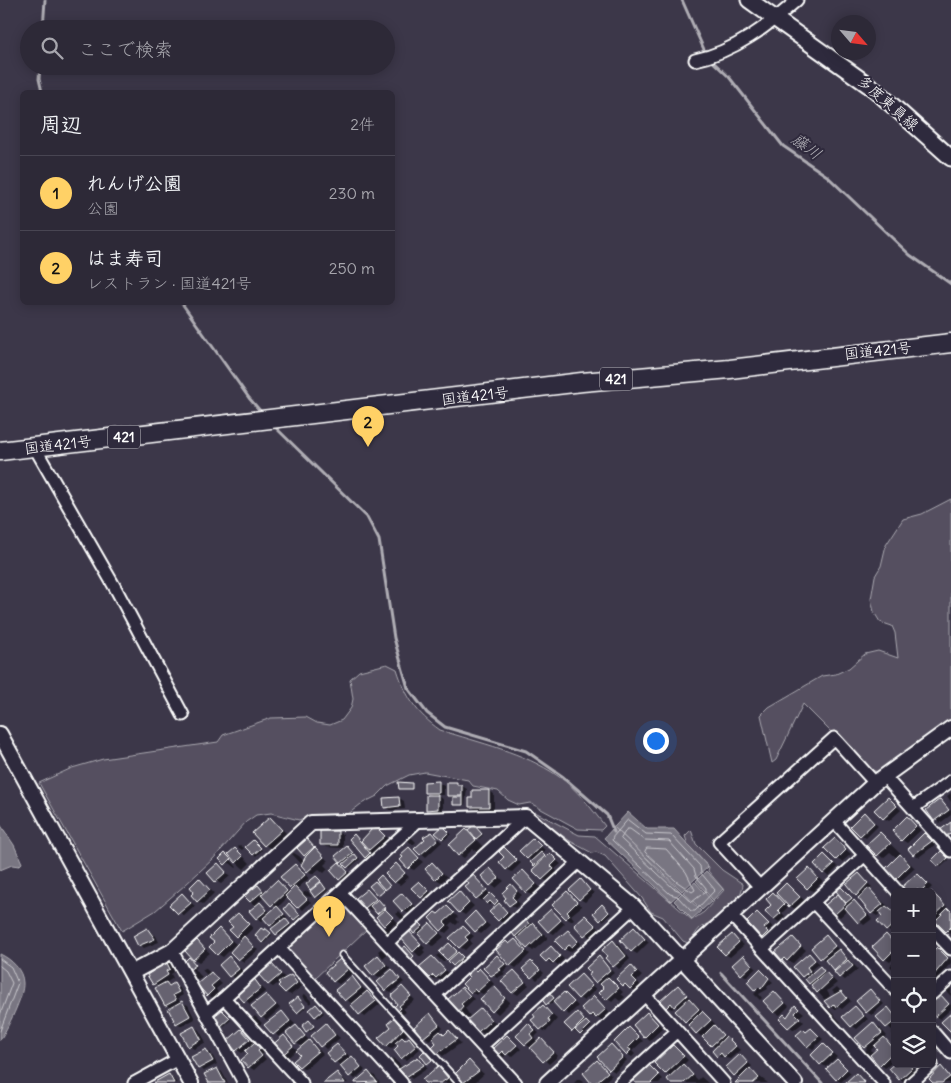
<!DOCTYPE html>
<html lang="ja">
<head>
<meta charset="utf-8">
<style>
	:root { --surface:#2d2937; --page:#35313f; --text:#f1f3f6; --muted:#a7a6ad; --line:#484552; --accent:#ffd166 }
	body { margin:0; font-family:Delius,"Klee One",sans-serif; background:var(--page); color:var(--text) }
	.controls { position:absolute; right:15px; bottom:15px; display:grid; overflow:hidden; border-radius:8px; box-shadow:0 2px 12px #0003 }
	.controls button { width:45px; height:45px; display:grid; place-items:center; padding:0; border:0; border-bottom:1px solid var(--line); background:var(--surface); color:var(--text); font:25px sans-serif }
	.compass { position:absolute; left:831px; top:15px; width:45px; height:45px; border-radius:50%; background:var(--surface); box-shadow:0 2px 12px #0003; rotate:118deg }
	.you { position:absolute; left:655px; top:740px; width:18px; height:18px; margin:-12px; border:4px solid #fff; border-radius:50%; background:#1a73e8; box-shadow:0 0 0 8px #1a73e833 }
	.badge { display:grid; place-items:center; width:32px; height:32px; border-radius:50%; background:var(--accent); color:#111; font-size:16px; font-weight:700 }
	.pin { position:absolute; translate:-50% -41px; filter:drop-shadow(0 1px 2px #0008) }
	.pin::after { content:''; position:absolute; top:26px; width:18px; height:15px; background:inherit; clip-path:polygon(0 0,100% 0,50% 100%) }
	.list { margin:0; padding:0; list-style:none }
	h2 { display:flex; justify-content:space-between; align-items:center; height:65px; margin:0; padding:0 20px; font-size:21px }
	h2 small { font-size:16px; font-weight:400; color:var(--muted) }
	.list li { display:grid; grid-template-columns:32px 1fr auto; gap:15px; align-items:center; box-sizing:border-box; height:75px; padding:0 20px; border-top:1px solid var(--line) }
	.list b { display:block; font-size:19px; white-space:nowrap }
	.list p { margin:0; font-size:16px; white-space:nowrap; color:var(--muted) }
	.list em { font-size:16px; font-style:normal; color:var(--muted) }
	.icon { flex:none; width:28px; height:28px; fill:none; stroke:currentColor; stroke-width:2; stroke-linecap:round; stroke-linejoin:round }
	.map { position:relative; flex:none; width:951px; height:1083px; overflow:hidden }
	.search { position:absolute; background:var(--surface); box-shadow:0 2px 12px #0003; left:20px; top:20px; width:375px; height:55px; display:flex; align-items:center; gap:12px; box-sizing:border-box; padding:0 18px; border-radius:28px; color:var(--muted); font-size:19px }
	.panel { position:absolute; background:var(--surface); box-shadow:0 2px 12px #0003; left:20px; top:90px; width:375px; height:215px; border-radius:8px }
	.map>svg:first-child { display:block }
</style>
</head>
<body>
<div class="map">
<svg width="951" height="1083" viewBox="0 0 951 1083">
	<rect width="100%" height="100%" fill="#3c3749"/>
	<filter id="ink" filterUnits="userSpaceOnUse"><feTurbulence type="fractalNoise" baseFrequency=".02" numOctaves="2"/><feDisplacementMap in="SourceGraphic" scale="10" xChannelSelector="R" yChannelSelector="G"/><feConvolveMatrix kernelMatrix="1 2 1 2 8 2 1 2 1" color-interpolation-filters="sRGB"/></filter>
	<g filter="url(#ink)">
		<!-- green -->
		<path fill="#555060" stroke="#aaa8b0" d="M 951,499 L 951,720 L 878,772 L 868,769 L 803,704 L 776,760 L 772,763 L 761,715 L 769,707 L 822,676 L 836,674 L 849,668 L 865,654 L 878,651 L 898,658 L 895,633 L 892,626 L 880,622 L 874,612 L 871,599 L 875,576 L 881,566 L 886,545 L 903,519 L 922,514 Z
			M 387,664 L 397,669 C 406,697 416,713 440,730 C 480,743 523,752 558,776 C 577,789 591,808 605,826 L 601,830 L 578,829 L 530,803 L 519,805 L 508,800 L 498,791 L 473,786 L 468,780 L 425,772 L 409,775 L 387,786 L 377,796 L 361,804 L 347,815 L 309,816 L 299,820 L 271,813 L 256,815 L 246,822 L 213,859 L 185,885 L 155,911 L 122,931 L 39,783 L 72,768 L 103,759 L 218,742 L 223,735 L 271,718 L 306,717 L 317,723 L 330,725 L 342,720 L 351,708 L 353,699 L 350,679 L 359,671 Z
			M 535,812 L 579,835 L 595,836 L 692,920 L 704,912 L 724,890 L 708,871 L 709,867 L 688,845 L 685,836 L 691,830 L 696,844 L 722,870 L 743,884 C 742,903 715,919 700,928 C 696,932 693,939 688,943 L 683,941 L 663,917 L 651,912 L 642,898 L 605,856 L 596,852 L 592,853 L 570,841 L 537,817 Z
			M 341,901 L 367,929 L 314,979 L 290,952 L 289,946 Z"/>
		<!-- water -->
		<path fill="#797682" stroke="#afadb4" d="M 628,812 L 647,829 L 674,829 L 708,867 L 682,891 L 615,828 L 681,892 L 671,901 L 604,838 Z
			M 0,824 L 14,845 L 22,863 L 19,866 L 12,865 L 0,870 Z
			M 706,871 L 723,889 L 713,900 L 696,881 Z
			M 695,882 L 712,901 L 702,910 L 683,892 Z
			M 682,893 L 701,911 L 692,919 L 674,901 Z
			M 0,954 C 11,959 23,970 23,983 C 24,996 7,1029 0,1040 Z"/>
		<!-- shadow -->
		<path fill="#0007" fill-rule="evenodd" d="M 439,783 L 444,786 L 444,795 L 436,795 L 443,799 L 443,812 L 433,812 L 428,809 L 433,796 L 425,792 Z
			M 448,783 L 457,783 L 467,789 L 465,805 L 455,804 L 455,799 L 448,795 Z
			M 489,791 L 494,794 L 494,809 L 475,809 L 470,806 Z
			M 951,793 L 951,802 L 947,796 Z
			M 399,798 L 404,801 L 405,809 L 390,810 L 385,807 L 384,799 Z
			M 888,798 L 901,810 L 889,821 L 884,818 Z
			M 940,801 L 951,811 L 951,815 L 940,823 L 928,810 Z
			M 864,814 L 878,826 L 866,838 L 861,835 Z
			M 270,818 L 286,833 L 270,848 L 265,845 Z
			M 907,818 L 921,830 L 907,843 L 902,840 Z
			M 443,827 L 451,834 L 444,840 L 442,838 Z
			M 476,828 L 483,835 L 479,839 L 473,836 L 483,847 L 477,852 L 473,849 L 464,858 L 459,855 L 466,831 L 475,836 Z
			M 377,829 L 389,840 L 372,854 L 374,856 L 370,860 L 365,857 L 354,835 L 362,842 Z
			M 338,832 L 343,835 L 343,848 L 326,847 L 321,844 Z
			M 428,834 L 432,834 L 442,842 L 426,857 L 416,849 Z
			M 880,834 L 915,868 L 901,881 L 896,879 L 897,858 L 890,852 L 883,858 L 868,845 Z
			M 925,834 L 936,844 L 919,857 L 914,854 Z
			M 410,836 L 416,842 L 413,845 L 406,839 Z
			M 533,839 L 545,850 L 541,854 L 546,858 L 550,855 L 561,864 L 555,869 L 558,872 L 548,882 L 543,879 L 533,861 L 527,858 Z
			M 307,840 L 328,861 L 324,865 L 328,869 L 324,873 L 319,869 L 313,874 L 308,871 L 292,854 L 294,853 L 299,856 L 304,861 L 307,856 L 305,855 Z
			M 835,840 L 851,854 L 842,862 L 837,859 Z
			M 255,842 L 262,850 L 256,856 L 253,854 Z
			M 240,845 L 244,848 L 242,850 L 238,847 Z
			M 347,847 L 360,859 L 350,868 L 337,856 Z
			M 236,849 L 250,863 L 244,869 L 236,862 Z
			M 409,849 L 423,862 L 414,870 L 409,868 Z
			M 504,849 L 521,863 L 512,872 L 507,869 Z
			M 943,854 L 949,860 L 941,867 L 939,866 Z
			M 824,855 L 838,867 L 829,876 L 824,873 Z
			M 227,856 L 237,867 L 236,868 L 230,863 L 225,864 Z
			M 339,863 L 352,875 L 345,882 L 340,879 Z
			M 432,863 L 447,877 L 441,882 L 436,879 Z
			M 218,865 L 230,876 L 221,884 L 216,881 Z
			M 295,865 L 309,878 L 297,889 L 302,893 L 308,891 L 312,897 L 305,896 L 311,902 L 303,910 L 288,897 L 277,908 L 288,918 L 286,920 L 291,926 L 279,935 L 273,929 L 275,928 L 265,918 L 262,921 L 257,918 L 257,906 L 250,902 L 258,886 L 266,892 L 277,881 L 290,893 L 294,889 L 291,887 ZM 265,897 L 277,908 L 271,913 L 258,902 Z
			M 396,865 L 409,877 L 400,885 L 395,882 Z
			M 809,869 L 823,881 L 813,891 L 807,888 Z
			M 491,870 L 504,881 L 496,888 L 491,885 Z
			M 523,871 L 540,887 L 532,895 L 526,892 Z
			M 917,874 L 932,887 L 927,892 L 908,892 Z
			M 859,875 L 872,887 L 869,890 L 895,912 L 895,934 L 887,930 L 884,917 L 881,913 L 877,916 L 872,913 L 857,895 Z
			M 472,876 L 511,915 L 503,923 L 498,920 L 498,906 L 493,902 L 490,905 L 484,899 L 482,901 L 477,898 L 467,888 L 471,884 Z
			M 316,877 L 328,890 L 318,898 L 311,889 Z
			M 199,880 L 214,893 L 203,904 L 197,901 L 196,892 Z
			M 581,881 L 594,893 L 585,902 L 580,899 Z
			M 419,882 L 433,894 L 427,900 L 422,897 Z
			M 786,885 L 804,900 L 795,909 L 790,906 Z
			M 511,886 L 522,895 L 516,900 L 520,904 L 515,908 L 505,900 Z
			M 842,888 L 872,919 L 864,925 L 848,910 L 840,917 L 835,914 L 838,896 L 843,899 Z
			M 367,890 L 399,924 L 397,926 L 394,924 L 388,933 L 383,929 L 386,926 L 380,914 L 374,908 L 371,910 L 362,905 L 368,912 L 366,914 L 352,900 L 354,898 L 357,899 Z
			M 459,892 L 474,906 L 465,915 L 460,912 Z
			M 567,893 L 582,906 L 571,915 L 574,919 L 571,921 L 566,918 Z
			M 932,893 L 951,911 L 951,934 L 932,918 Z
			M 773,894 L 788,907 L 782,913 L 785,916 L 779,922 L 774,919 Z
			M 182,895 L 195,906 L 184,916 L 171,905 Z
			M 402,895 L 416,907 L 409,914 L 404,911 Z
			M 292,906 L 301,917 L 297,920 L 285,909 Z
			M 604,907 L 611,914 L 603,921 L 601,920 Z
			M 447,908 L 458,917 L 456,919 L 459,922 L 456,925 L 452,922 L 449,925 L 451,928 L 446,933 L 441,930 L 439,915 Z
			M 399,911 L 405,917 L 402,920 L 396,914 Z
			M 551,911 L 565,923 L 554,934 L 548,931 Z
			M 475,913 L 490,926 L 481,934 L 466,921 Z
			M 757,913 L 773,927 L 768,931 L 772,936 L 768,940 L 763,937 Z
			M 238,914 L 253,928 L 243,938 L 258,950 L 244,962 L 239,959 L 242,940 L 236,936 L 235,927 Z
			M 585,916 L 600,929 L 590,938 L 576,925 Z
			M 524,919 L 539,928 L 548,938 L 533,951 L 516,936 Z
			M 419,922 L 425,929 L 430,925 L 435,928 L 444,937 L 433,946 L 428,943 L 410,927 Z
			M 463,928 L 474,936 L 470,940 L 472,943 L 465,950 L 460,947 Z
			M 634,928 L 649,942 L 637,954 L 632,951 Z
			M 147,929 L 156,936 L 159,942 L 144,948 L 139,945 Z
			M 219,930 L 236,944 L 223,957 L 218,954 Z
			M 268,931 L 272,935 L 264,943 L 262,942 Z
			M 568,931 L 582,944 L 570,952 L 564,949 Z
			M 408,932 L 425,948 L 423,950 L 425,952 L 420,957 L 414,951 Z
			M 732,935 L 744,945 L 730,957 L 725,954 Z
			M 886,936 L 895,942 L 895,957 L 890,962 L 885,959 Z
			M 826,937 L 858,969 L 845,980 L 840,977 L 827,960 L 821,958 Z
			M 793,939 L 806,950 L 793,963 L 782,959 Z
			M 515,940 L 530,954 L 516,968 L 511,965 L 506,942 L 511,945 Z
			M 613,941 L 619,944 L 630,959 L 619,969 L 607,958 Z
			M 198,942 L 210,953 L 199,962 L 194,959 Z
			M 449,945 L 464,959 L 456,966 L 448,959 Z
			M 551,947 L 564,959 L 558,965 L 554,962 L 552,964 L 542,956 Z
			M 938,948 L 951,960 L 951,963 L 932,984 L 932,949 L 935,951 Z
			M 381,949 L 387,954 L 383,958 L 378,951 Z
			M 439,954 L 445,960 L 443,962 L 436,956 Z
			M 809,955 L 819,963 L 811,970 L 814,973 L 822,969 L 837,983 L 827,991 L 830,996 L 825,1000 L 795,967 Z
			M 378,956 L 391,968 L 379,978 L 374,975 Z
			M 497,957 L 509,967 L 503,972 L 505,974 L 497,978 L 492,975 Z
			M 599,957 L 614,973 L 608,978 L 623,992 L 621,994 L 625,997 L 620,1001 L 616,998 L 612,1002 L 601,993 L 606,988 L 596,982 Z
			M 743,957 L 756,968 L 747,977 L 742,974 Z
			M 229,958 L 244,972 L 235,979 L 221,965 Z
			M 432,958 L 449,974 L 442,980 L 430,978 Z
			M 165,960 L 170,963 L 174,972 L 171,974 L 173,978 L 166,983 L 180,988 L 183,995 L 178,998 L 181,1003 L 188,1005 L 195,1019 L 182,1026 L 177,1023 L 171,1008 L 166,1005 L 159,987 L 154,984 Z
			M 191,960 L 197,967 L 194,969 L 202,977 L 198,980 L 192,974 L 194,972 L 185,963 Z
			M 340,961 L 353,973 L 339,984 L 334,981 Z
			M 895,961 L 895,971 L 890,966 Z
			M 532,962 L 544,973 L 537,980 L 524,969 Z
			M 271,964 L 286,979 L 291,976 L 302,986 L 291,995 L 285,992 L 280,982 L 273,987 L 268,984 Z
			M 631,967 L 642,976 L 637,981 L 641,986 L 636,991 L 623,985 Z
			M 205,968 L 222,984 L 216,989 L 218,993 L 213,998 L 208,995 L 208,976 L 202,970 Z
			M 472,968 L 484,973 L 494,984 L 483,994 L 479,992 L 476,995 L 471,992 Z
			M 392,971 L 404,982 L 391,993 L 386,990 Z
			M 514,971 L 529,985 L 518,995 L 513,992 Z
			M 760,971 L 773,982 L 767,987 L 768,989 L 759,994 L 762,998 L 760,1000 L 754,994 L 757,991 Z
			M 581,976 L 596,989 L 584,1001 L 579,998 Z
			M 352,978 L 380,1004 L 365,1017 L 337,990 Z
			M 253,979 L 266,991 L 250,1004 L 237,992 Z
			M 678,986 L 715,1024 L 713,1026 L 740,1050 L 730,1059 L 718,1056 L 716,1048 L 697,1033 L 686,1021 L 679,1009 L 675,1006 L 672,1009 L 667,1007 Z
			M 951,986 L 951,996 L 946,991 Z
			M 837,987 L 851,1001 L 842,1009 L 839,1007 L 836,1010 L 831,1007 L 836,995 L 832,991 Z
			M 402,988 L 415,1000 L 403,1009 L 406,1012 L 403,1014 L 397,1011 Z
			M 495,988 L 510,1002 L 498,1014 L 482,1000 Z
			M 462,989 L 474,999 L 465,1008 L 470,1016 L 466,1019 L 458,1011 Z
			M 870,990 L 884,1004 L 872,1015 L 866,1012 Z
			M 564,993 L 578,1006 L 569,1015 L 554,1001 L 549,1005 L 547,1004 L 550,994 L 556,1001 Z
			M 774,993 L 789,1006 L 780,1015 L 774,1012 Z
			M 305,994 L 312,1002 L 310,1004 L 302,996 Z
			M 266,995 L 280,1008 L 267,1020 L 261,1017 Z
			M 940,996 L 951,1005 L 951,1009 L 940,1019 L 935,1016 Z
			M 594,997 L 610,1012 L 602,1020 L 590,1016 Z
			M 298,998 L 306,1007 L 300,1013 L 298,1012 Z
			M 317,1006 L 324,1013 L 318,1018 L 311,1010 Z
			M 795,1006 L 804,1013 L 799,1017 L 804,1022 L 794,1030 L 781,1019 L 784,1015 L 788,1017 Z
			M 825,1006 L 841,1022 L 837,1026 L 821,1009 Z
			M 543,1007 L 557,1019 L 546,1032 L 541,1029 Z
			M 855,1007 L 868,1019 L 857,1029 L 852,1026 Z
			M 888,1009 L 895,1014 L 895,1036 L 892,1033 L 893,1031 L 878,1017 Z
			M 481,1010 L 496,1023 L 484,1034 L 479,1031 Z
			M 222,1011 L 231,1020 L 224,1026 L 215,1017 Z
			M 282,1012 L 295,1024 L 279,1037 L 266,1025 Z
			M 647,1013 L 663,1028 L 650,1040 L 645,1037 Z
			M 577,1014 L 592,1027 L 583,1035 L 572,1031 Z
			M 430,1015 L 443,1028 L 439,1032 L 445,1035 L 449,1032 L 461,1043 L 443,1056 L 433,1048 L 438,1044 L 433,1037 L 429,1040 L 415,1027 Z
			M 255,1016 L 262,1023 L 256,1028 L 249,1021 Z
			M 394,1020 L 408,1033 L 402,1039 L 406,1041 L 409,1038 L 420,1049 L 407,1060 L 402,1058 L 397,1044 L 391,1049 L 386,1046 Z
			M 311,1023 L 315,1028 L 309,1032 L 307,1031 Z
			M 528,1024 L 539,1033 L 534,1038 L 538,1042 L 541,1040 L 546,1043 L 558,1056 L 549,1064 L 526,1044 Z
			M 874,1024 L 879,1027 L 887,1036 L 884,1038 L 895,1048 L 895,1060 L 885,1068 L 870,1055 L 867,1054 L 865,1051 L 867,1049 L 857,1038 ZM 875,1046 L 878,1049 L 874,1053 L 871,1050 Z
			M 326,1025 L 340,1038 L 326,1049 L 312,1036 Z
			M 194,1027 L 199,1030 L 206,1042 L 194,1049 L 189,1046 Z
			M 296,1027 L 323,1054 L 305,1069 L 300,1066 L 303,1047 L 296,1043 Z
			M 629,1029 L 643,1041 L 632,1051 L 635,1054 L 632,1057 L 627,1054 Z
			M 811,1029 L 823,1039 L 813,1049 L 808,1046 L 804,1030 L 808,1033 Z
			M 241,1030 L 264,1052 L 262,1055 L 266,1059 L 254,1070 L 249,1067 L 250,1054 L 246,1050 L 242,1053 L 237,1050 L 229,1041 Z
			M 507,1036 L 521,1049 L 512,1057 L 507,1054 L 504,1057 L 499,1054 Z
			M 284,1037 L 297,1050 L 286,1059 L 273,1046 Z
			M 337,1045 L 365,1070 L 355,1079 L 327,1053 Z
			M 823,1045 L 837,1057 L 826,1067 L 821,1064 Z
			M 611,1046 L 627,1060 L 615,1072 L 610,1069 Z
			M 673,1046 L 688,1060 L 683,1065 L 698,1080 L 701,1077 L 708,1083 L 672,1083 L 671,1077 L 665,1073 Z
			M 206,1050 L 211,1053 L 217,1064 L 204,1071 L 199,1068 Z
			M 740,1056 L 752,1066 L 749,1069 L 768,1083 L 737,1083 L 741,1078 L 735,1075 Z
			M 393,1058 L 403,1068 L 418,1058 L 428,1068 L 412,1079 L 399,1068 L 396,1068 L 390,1061 Z
			M 837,1061 L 851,1073 L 841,1082 L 836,1079 Z
			M 470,1062 L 484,1074 L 474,1083 L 465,1083 L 456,1074 Z
			M 597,1062 L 612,1075 L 603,1083 L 593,1083 Z
			M 896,1064 L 910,1064 L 916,1072 L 905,1082 L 899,1079 Z
			M 650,1067 L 663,1079 L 659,1083 L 637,1083 Z
			M 438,1068 L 444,1071 L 453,1083 L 427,1083 Z
			M 941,1068 L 951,1077 L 951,1083 L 934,1083 L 933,1074 Z
			M 217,1069 L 222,1072 L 228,1083 L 210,1083 Z
			M 368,1072 L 374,1075 L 380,1083 L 357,1083 Z
			M 337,1073 L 348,1083 L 325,1083 Z
			M 169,1075 L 177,1083 L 156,1083 Z
			M 578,1079 L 583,1082 L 584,1083 L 574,1083 Z"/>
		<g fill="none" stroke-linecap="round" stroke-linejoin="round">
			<!-- shore -->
			<path stroke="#c9c8cd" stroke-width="1" d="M 628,820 L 646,834 L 671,835 L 700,866 L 701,873 L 715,890 L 695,911 L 691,911 L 677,896 L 670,894 L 612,840 L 613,837 Z
				M 627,829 L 630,829 L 645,840 L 669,841 L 694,869 L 696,876 L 706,888 L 706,891 L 692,902 L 680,891 L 673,888 L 621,839 Z
				M 647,848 L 666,849 L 686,872 L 695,890 L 692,892 L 676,881 L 645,852 Z
				M 0,959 L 11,967 L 18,983 L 0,1031
				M 0,966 L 6,971 L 12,983 L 0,1015"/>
			<!-- stream -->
			<path stroke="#afadb4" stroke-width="3" d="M 682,0 L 706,54
				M 43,29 L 45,0
				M 710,59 L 729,77 L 783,146 L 827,176 L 910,255 L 951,284
				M 40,66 L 39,79 L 42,92
				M 181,302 L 249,398 L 262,413
				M 273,425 L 367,517 L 379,540 L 394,638 L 408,688 L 427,713 L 445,727 L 526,751 L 562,776 L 607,815 L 614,832
				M 721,973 L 822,1083"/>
		</g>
		<!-- building -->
		<path fill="#666270" stroke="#fff" d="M 439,781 L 439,793 L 424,793 L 424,782 Z
			M 398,782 L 412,783 L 412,789 L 399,789 Z
			M 447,782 L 457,782 L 457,785 L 462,785 L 462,796 L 447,796 Z
			M 472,790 L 489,790 L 489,807 L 469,807 L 469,798 L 472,798 Z
			M 426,795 L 438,795 L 438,809 L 426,810 Z
			M 399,797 L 400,806 L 384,808 L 383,798 Z
			M 453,797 L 463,797 L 463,805 L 453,805 Z
			M 888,797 L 897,806 L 883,819 L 874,810 Z
			M 940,799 L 949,810 L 934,821 L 926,810 Z
			M 864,812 L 874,823 L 860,836 L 850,826 Z
			M 907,816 L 916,826 L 901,841 L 892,831 Z
			M 270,817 L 282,830 L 264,846 L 252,833 Z
			M 951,822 L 951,834 L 945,836 L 940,830 Z
			M 474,825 L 482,834 L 476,839 L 468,830 Z
			M 443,826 L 449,832 L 442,839 L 435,833 Z
			M 373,828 L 375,830 L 377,828 L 385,836 L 369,850 L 361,841 Z
			M 466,829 L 476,840 L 458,856 L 449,845 Z
			M 320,831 L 338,831 L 338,845 L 320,845 Z
			M 432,832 L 438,839 L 420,855 L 414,849 L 425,839 L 423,837 Z
			M 880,832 L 891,843 L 877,856 L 866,845 Z
			M 924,833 L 932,841 L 913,855 L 908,849 Z
			M 354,834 L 370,853 L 365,858 L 349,839 Z
			M 533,838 L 541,846 L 527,859 L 519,851 Z
			M 835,838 L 846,850 L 836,860 L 824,848 Z
			M 307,839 L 314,847 L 304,856 L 297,848 Z
			M 253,840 L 261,848 L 253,855 L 245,847 Z
			M 347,846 L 353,853 L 341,863 L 335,856 Z
			M 315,847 L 324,857 L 307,872 L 301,865 L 306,856 Z
			M 409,847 L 419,858 L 408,869 L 400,860 L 403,857 L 400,855 Z
			M 504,847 L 517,860 L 506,870 L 499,862 L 504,857 L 499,852 Z
			M 235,848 L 243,856 L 236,863 L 228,854 Z
			M 941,851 L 948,858 L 938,867 L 932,860 Z
			M 541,852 L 545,856 L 534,866 L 530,862 Z
			M 225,853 L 231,859 L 225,865 L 219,859 Z
			M 550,853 L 557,860 L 551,866 L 554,869 L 542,880 L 532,870 Z
			M 355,854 L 358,858 L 347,868 L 343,864 Z
			M 824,854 L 834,864 L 823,874 L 814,864 Z
			M 900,854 L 910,865 L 895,880 L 885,869 Z
			M 339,862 L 348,872 L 339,880 L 330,870 Z
			M 432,862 L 442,873 L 435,880 L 425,869 Z
			M 218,863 L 226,872 L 215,882 L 207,873 Z
			M 396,863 L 405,873 L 394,883 L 385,874 Z
			M 295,864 L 305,875 L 290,888 L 280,877 Z
			M 490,868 L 499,878 L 490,886 L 481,876 Z
			M 809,868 L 818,878 L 807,889 L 797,879 Z
			M 523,870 L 536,884 L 526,893 L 513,879 Z
			M 859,873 L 868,883 L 856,896 L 846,884 Z
			M 917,873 L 928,884 L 920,892 L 917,889 L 915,892 L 906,892 L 902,887 Z
			M 472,874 L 487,890 L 476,899 L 465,887 L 469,884 L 466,880 Z
			M 381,875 L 390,886 L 385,890 L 376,880 Z
			M 316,876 L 321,881 L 310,890 L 306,884 Z
			M 199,878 L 210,890 L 197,902 L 191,895 L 194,892 L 190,887 Z
			M 581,879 L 590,890 L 579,900 L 569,890 Z
			M 277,880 L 287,891 L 271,906 L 261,895 Z
			M 375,881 L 384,891 L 378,896 L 369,886 Z
			M 419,881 L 429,891 L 421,898 L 411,888 Z
			M 321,882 L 326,889 L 315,898 L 310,891 Z
			M 786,883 L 800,897 L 789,907 L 776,893 Z
			M 511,884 L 517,891 L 512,897 L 516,901 L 509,906 L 504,900 L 506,898 L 502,893 Z
			M 258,885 L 263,891 L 250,902 L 244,896 Z
			M 295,886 L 307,899 L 297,908 L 285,896 Z
			M 841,887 L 852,898 L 846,903 L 836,891 Z
			M 869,888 L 883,904 L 871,914 L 858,898 Z
			M 367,889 L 376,899 L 365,908 L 356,898 Z
			M 459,891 L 469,903 L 459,913 L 448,901 Z
			M 567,891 L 577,902 L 567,912 L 570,915 L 566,919 L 552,905 Z
			M 931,891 L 941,901 L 945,906 L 932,918 Z
			M 773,892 L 784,904 L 778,910 L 781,913 L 773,920 L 765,911 L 771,905 L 766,899 Z
			M 182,893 L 191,903 L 178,914 L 169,905 Z
			M 402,893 L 412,904 L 403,912 L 393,901 Z
			M 490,893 L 498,901 L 494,905 L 490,901 L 487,904 L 483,900 Z
			M 838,894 L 846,904 L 834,915 L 825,905 Z
			M 378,899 L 385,907 L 377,914 L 370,906 Z
			M 854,900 L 867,915 L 858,923 L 845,908 Z
			M 260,902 L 267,910 L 256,919 L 249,911 Z
			M 289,903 L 300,915 L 294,920 L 284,909 Z
			M 499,903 L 507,912 L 498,921 L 489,912 Z
			M 602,904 L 609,912 L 600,921 L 593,913 Z
			M 277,906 L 284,914 L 270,926 L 263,918 Z
			M 447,906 L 454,913 L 444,922 L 447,925 L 441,931 L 429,918 L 435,912 L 438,914 Z
			M 886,906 L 895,913 L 895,923 L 886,931 L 877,921 L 882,916 L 879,912 Z
			M 948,908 L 951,911 L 951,927 L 946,932 L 935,921 Z
			M 385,909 L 393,917 L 384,926 L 376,917 Z
			M 551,909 L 561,920 L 548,932 L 538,921 Z
			M 475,911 L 485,923 L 475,932 L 465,921 Z
			M 757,912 L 769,924 L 764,928 L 768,932 L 762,938 L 747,922 Z
			M 238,913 L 249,924 L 236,937 L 229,930 L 233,927 L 228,922 Z
			M 585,915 L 596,926 L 584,936 L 574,925 Z
			M 524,917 L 529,924 L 515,937 L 510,930 Z
			M 285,918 L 290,924 L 276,935 L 271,929 Z
			M 417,920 L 423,926 L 414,934 L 408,927 Z
			M 430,923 L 439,933 L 427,944 L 418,934 Z
			M 533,923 L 543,934 L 527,949 L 517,938 Z
			M 463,926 L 470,933 L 465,937 L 468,940 L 459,948 L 449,938 Z
			M 634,927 L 645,939 L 631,952 L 620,940 Z
			M 147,928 L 155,939 L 138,946 L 133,936 Z
			M 219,928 L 231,941 L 217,955 L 209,947 L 214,942 L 209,938 Z
			M 261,928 L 264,930 L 265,928 L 271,933 L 262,943 L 255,935 Z
			M 408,930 L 421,944 L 413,952 L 400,937 Z
			M 568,930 L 578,941 L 572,947 L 569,945 L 564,950 L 555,941 Z
			M 732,934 L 739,942 L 725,955 L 717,947 Z
			M 886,934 L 895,944 L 895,949 L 884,960 L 872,947 Z
			M 826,935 L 835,946 L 820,959 L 811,948 Z
			M 244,936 L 254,947 L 238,960 L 230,952 Z
			M 793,937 L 801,946 L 787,961 L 784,958 L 782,960 L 775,952 Z
			M 515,939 L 526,951 L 510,966 L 496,950 L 506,941 L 509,944 Z
			M 197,940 L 205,949 L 193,960 L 185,951 Z
			M 613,940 L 626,956 L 613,967 L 605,958 L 607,956 L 602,950 Z
			M 449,943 L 457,951 L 447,960 L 439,952 Z
			M 405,946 L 414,956 L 408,962 L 399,951 Z
			M 551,946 L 560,956 L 553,963 L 549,959 L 546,962 L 540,956 Z
			M 937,947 L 948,958 L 932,977 L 932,952 Z
			M 839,949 L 847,959 L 834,971 L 825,960 Z
			M 458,952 L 463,957 L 453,966 L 448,961 Z
			M 809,953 L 815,960 L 807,967 L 810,971 L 802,977 L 793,967 Z
			M 378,955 L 386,965 L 373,976 L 365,966 Z
			M 497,955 L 505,964 L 499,969 L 501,970 L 491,976 L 483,968 Z
			M 743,955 L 752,965 L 741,975 L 732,965 Z
			M 229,956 L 239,969 L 229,977 L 219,965 Z
			M 432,956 L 445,970 L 436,978 L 433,975 L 430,978 L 419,967 Z
			M 599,956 L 610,970 L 595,983 L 588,975 L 591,973 L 586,968 Z
			M 189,957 L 196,965 L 189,970 L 183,963 Z
			M 165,959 L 170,969 L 166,971 L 168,975 L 153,985 L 147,975 L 153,971 L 151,966 Z
			M 340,959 L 348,969 L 333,982 L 325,972 Z
			M 848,960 L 853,966 L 839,978 L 834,972 Z
			M 531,961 L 540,970 L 531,978 L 522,969 Z
			M 271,963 L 281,974 L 268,985 L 258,974 Z
			M 631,965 L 637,972 L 632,977 L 637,982 L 630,989 L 625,984 L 623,986 L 616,979 Z
			M 820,966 L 824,971 L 809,984 L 805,979 Z
			M 472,967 L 476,971 L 479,968 L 490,980 L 477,992 L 474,989 L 471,993 L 462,984 L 469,977 L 465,973 Z
			M 392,969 L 400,979 L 385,991 L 377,982 Z
			M 760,969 L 769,978 L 761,989 L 759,987 L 755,991 L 747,982 Z
			M 514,970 L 525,982 L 512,993 L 501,981 Z
			M 211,972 L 218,980 L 211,986 L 214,989 L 207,996 L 197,984 Z
			M 826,972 L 832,979 L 817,993 L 811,985 Z
			M 581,974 L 592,986 L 578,999 L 567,987 Z
			M 291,975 L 297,983 L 285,993 L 278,986 L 280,984 L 278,982 Z
			M 352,976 L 361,988 L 345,1001 L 335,990 Z
			M 253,977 L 261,988 L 244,1002 L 235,992 Z
			M 608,977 L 619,988 L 606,1000 L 599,993 L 604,988 L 600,984 Z
			M 166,982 L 169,986 L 174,983 L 179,992 L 173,995 L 176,1000 L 165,1006 L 155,988 Z
			M 678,985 L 687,995 L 674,1007 L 671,1003 L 666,1008 L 660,1001 Z
			M 402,986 L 411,996 L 399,1006 L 401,1008 L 397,1012 L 393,1008 L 397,1004 L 391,996 Z
			M 494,986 L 505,998 L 492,1012 L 480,999 Z
			M 462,987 L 470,996 L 461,1004 L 463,1006 L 458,1012 L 447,1000 Z
			M 870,989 L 880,1001 L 866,1013 L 856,1001 Z
			M 367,991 L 376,1001 L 359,1015 L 351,1005 Z
			M 548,991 L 554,998 L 546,1005 L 541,998 Z
			M 774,991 L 785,1003 L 774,1013 L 763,1001 Z
			M 841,991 L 847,998 L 836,1007 L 834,1004 L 830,1008 L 824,1001 Z
			M 564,992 L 574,1002 L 563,1013 L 553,1002 Z
			M 266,994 L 276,1005 L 261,1018 L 251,1006 Z
			M 940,994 L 949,1004 L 935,1017 L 932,1015 L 932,1002 Z
			M 594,996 L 606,1009 L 596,1018 L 592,1014 L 589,1017 L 581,1008 Z
			M 298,997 L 305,1006 L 297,1013 L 289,1004 Z
			M 689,998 L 699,1009 L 685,1022 L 675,1011 Z
			M 182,1001 L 190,1016 L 176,1024 L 168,1009 Z
			M 316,1004 L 322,1011 L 315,1017 L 309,1010 Z
			M 543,1005 L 552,1015 L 548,1019 L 550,1022 L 540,1030 L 531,1020 L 535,1017 L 533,1014 Z
			M 795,1005 L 799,1009 L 795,1013 L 800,1018 L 788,1028 L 779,1019 L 784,1014 L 787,1017 Z
			M 855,1006 L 864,1016 L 851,1027 L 842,1017 Z
			M 888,1007 L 895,1016 L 895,1021 L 886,1028 L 876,1017 Z
			M 481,1008 L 491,1020 L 478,1032 L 467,1020 Z
			M 222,1010 L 230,1018 L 221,1026 L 213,1017 Z
			M 282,1011 L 290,1021 L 273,1035 L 264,1025 Z
			M 702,1011 L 711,1020 L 696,1034 L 688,1025 Z
			M 577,1012 L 584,1020 L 572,1032 L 564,1024 Z
			M 647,1012 L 658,1024 L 644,1038 L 633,1025 Z
			M 430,1013 L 439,1025 L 423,1038 L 414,1027 Z
			M 951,1013 L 951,1032 L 941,1022 Z
			M 394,1018 L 403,1029 L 386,1047 L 378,1038 L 391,1027 L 388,1023 Z
			M 309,1020 L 314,1026 L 306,1032 L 302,1026 Z
			M 586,1021 L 590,1025 L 580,1035 L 575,1030 Z
			M 873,1022 L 882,1033 L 864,1048 L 855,1038 Z
			M 326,1023 L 335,1035 L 320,1047 L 311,1036 Z
			M 528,1023 L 535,1030 L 530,1034 L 533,1038 L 525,1045 L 516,1036 Z
			M 296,1025 L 305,1036 L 295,1044 L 286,1033 Z
			M 714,1025 L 723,1035 L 711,1046 L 702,1037 Z
			M 194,1026 L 201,1039 L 188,1047 L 181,1033 Z
			M 629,1027 L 639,1037 L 628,1048 L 631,1050 L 626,1055 L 614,1042 Z
			M 811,1028 L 819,1036 L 807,1047 L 796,1035 L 803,1029 L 806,1032 Z
			M 241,1029 L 250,1039 L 236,1051 L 227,1041 Z
			M 449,1030 L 457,1039 L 437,1054 L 431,1048 L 436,1043 L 432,1038 L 440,1031 L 444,1035 Z
			M 284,1035 L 293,1046 L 280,1057 L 271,1046 Z
			M 507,1035 L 517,1045 L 506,1055 L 502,1051 L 498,1055 L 492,1049 Z
			M 726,1036 L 736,1046 L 724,1057 L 721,1053 L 717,1057 L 712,1051 Z
			M 402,1037 L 405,1040 L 409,1037 L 416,1046 L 401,1059 L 394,1050 L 398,1046 L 395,1043 Z
			M 884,1037 L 895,1050 L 879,1066 L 870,1055 L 877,1049 L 874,1046 Z
			M 541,1038 L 554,1052 L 543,1062 L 530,1048 Z
			M 309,1040 L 318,1051 L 299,1067 L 293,1061 L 300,1055 L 296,1051 Z
			M 255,1042 L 260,1049 L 258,1051 L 262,1056 L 248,1068 L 241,1060 L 248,1054 L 245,1051 Z
			M 823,1043 L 833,1053 L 820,1065 L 811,1055 Z
			M 337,1044 L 346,1054 L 334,1063 L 326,1053 Z
			M 611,1044 L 623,1057 L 609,1070 L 597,1057 Z
			M 673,1045 L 684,1056 L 665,1074 L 654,1063 Z
			M 206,1049 L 213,1061 L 198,1069 L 191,1057 Z
			M 424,1051 L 432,1060 L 427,1064 L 420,1055 Z
			M 740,1054 L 748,1063 L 734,1076 L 726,1067 Z
			M 352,1056 L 361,1067 L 349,1077 L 340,1066 Z
			M 418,1057 L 424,1065 L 406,1077 L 399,1069 Z
			M 837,1059 L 847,1069 L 836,1080 L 826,1069 Z
			M 469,1060 L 479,1071 L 463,1083 L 455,1074 Z
			M 597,1060 L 608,1072 L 595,1083 L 591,1083 L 583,1073 Z
			M 895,1063 L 908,1064 L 912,1068 L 899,1080 L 889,1068 Z
			M 683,1064 L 693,1075 L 684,1083 L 670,1083 L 667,1079 Z
			M 649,1065 L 659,1075 L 651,1083 L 635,1083 L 633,1080 Z
			M 438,1066 L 448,1078 L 441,1083 L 425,1083 L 422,1080 Z
			M 941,1066 L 950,1077 L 942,1083 L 933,1083 L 929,1079 Z
			M 217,1068 L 225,1083 L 209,1083 L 204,1074 Z
			M 750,1068 L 759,1078 L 753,1083 L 735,1083 Z
			M 368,1071 L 377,1082 L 355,1083 L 355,1082 Z
			M 337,1072 L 345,1083 L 323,1083 Z
			M 856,1073 L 865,1083 L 845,1083 Z
			M 169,1074 L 174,1083 L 153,1083 Z"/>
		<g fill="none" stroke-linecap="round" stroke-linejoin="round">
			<defs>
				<path id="service" d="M 342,955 L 459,1083"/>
				<path id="minor" d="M 695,60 C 734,52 768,26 797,0
					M 35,448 L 117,591 L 183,715
					M 884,776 L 951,851
					M 913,808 L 951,781
					M 834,821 L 898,892
					M 761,888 L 719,842 L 834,738 L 875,783
					M 340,892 L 516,1083
					M 813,902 L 895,990
					M 731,915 L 884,1083
					M 932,929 L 951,949
					M 387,943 L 526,817
					M 279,948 L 402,1083
					M 762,949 L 865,855
					M 172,951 L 244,1083
					M 644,994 L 724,1083
					M 932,994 L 951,977
					M 435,995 L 580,861
					M 206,1013 L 224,998
					M 932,1031 L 951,1053
					M 482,1046 L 634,907
					M 134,1083 L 178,1059
					M 302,1083 L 224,998 L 418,821
					M 620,1083 L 677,1031
					M 911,1083 L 932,1064"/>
				<path id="tertiary" d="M 0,734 L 191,1083
					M 131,973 L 172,951 L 311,823 L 526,817 L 634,907 L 795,1083
					M 547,1083 L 875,783 L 951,728"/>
				<path id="secondary" d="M 749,0 L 874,89 L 951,158"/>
				<path id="trunk" d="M 0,451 L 582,382 L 730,369 L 951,343"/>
			</defs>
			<!-- service casing -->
			<use href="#service" stroke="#fff" stroke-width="9"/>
			<!-- minor casing -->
			<use href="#minor" stroke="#fff" stroke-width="15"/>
			<!-- tertiary casing -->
			<use href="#tertiary" stroke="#fff" stroke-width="18"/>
			<!-- secondary casing -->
			<use href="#secondary" stroke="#fff" stroke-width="19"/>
			<!-- trunk casing -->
			<use href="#trunk" stroke="#fff" stroke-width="21"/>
			<!-- service -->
			<use href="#service" stroke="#2f2a3d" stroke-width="5.5"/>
			<!-- minor -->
			<use href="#minor" stroke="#2f2a3d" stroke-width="11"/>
			<!-- tertiary -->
			<use href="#tertiary" stroke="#2f2a3d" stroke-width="14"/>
			<!-- secondary -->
			<use href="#secondary" stroke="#2f2a3d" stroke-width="15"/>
			<!-- trunk -->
			<use href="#trunk" stroke="#2f2a3d" stroke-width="18"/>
		</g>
	</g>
	<g text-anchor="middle" stroke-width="4" stroke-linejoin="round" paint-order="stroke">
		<!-- shield labels -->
		<g fill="#2f2a3d" stroke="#c1bfc5" stroke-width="1">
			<rect x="600" y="367.5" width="32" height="23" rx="4"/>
			<rect x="108" y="425.5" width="32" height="23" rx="4"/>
		</g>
		<g font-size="14" font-weight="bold" fill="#fff">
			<text x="616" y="384">421</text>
			<text x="124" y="442">421</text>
		</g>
		<!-- street labels -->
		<g font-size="15" fill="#fff" stroke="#2f2a3d">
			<text transform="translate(888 103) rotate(41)" y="5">多度東員線</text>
			<text transform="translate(878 351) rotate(-6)" y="5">国道421号</text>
			<text transform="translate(475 396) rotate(-7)" y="5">国道421号</text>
			<text transform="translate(58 445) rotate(-7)" y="5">国道421号</text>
		</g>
		<!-- water labels -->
		<g font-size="16" font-style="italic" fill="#b5b4ba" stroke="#2f2a3d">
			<text transform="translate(807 146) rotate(37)" y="6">藤川</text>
		</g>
	</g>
</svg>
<div class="controls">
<button>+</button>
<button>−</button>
<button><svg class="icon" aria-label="locate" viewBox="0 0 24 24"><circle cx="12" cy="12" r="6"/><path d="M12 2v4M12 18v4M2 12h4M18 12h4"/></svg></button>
<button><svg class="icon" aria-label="layers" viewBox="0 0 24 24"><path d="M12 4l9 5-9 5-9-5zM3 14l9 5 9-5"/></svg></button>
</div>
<svg class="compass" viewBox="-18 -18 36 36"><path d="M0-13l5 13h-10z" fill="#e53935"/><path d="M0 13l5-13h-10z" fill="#a7a6ad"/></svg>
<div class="you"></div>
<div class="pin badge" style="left:329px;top:937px">1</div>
<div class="pin badge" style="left:368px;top:447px">2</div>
<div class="search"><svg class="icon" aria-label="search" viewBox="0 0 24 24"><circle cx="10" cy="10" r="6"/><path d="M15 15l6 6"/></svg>ここで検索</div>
<section class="panel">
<h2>周辺<small>2件</small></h2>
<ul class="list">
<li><span class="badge">1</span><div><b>れんげ公園</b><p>公園</p></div><em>230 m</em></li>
<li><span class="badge">2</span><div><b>はま寿司</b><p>レストラン · 国道421号</p></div><em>250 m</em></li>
</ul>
</section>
</div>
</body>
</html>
